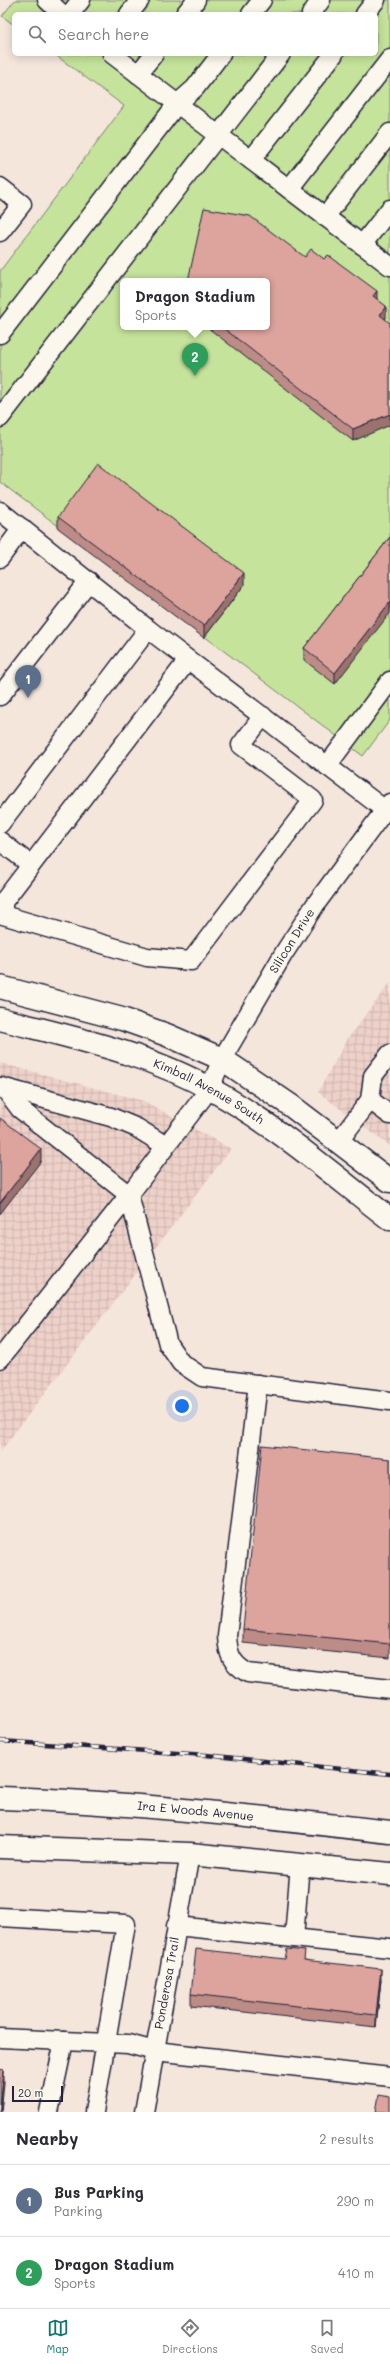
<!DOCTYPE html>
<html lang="en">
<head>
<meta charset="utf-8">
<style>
	:root { --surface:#fff; --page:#f2f2f3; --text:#2b2b33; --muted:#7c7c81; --line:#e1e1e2; --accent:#0f766e }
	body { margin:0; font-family:Mali,sans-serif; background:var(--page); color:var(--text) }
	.scale { position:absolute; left:12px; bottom:10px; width:51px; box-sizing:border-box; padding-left:4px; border:2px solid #22223b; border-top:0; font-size:11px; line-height:14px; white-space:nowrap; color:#22223b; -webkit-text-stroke:3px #fbf7ec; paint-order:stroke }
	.you { position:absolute; left:182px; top:1406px; width:14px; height:14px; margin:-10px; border:3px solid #fff; border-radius:50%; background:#1a73e8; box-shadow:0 0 0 6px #1a73e833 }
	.badge { display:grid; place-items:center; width:26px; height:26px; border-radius:50%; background:var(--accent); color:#fff; font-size:13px; font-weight:700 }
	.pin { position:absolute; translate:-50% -33px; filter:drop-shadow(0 1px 2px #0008) }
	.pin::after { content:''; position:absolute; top:21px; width:14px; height:12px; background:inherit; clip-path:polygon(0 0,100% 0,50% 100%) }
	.popup { position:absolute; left:120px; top:278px; width:150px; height:52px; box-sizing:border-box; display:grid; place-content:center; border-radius:6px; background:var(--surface); filter:drop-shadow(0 1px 3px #0005); font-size:13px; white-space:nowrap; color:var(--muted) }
	.popup b { font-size:15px; color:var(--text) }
	.popup::after { content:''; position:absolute; left:50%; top:100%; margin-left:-8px; border:8px solid transparent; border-top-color:var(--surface) }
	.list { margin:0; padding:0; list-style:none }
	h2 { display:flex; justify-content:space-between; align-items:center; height:52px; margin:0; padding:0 16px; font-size:17px }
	h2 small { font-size:13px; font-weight:400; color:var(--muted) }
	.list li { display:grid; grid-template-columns:26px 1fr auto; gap:12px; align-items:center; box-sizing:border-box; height:72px; padding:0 16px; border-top:1px solid var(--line) }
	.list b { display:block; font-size:15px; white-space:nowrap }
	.list p { margin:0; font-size:13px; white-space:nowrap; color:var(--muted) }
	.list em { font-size:13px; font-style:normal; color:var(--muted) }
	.icon { flex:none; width:22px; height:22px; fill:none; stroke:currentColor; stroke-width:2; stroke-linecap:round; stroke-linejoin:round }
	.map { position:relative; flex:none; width:390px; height:2112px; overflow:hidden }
	.search { position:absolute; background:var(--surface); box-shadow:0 2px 10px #0003; left:12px; right:12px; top:12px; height:44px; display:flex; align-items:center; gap:10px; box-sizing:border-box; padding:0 14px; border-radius:6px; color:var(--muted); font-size:15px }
	.sheet { height:196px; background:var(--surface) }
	nav { display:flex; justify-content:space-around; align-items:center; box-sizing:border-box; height:56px; border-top:1px solid var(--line); background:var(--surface); font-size:11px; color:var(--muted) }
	nav a { display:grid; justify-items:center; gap:2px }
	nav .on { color:var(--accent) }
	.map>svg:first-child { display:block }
</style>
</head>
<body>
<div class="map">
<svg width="390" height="2112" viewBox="0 0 390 2112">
	<defs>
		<pattern id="industrial-grid" width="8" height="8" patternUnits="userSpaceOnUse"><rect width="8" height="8" fill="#eed2c9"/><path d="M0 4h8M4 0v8" fill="none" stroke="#ccb4ae"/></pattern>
	</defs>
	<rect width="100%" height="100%" fill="#f5e6dc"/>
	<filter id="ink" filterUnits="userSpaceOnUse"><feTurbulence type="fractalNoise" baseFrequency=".025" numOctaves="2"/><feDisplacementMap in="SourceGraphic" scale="8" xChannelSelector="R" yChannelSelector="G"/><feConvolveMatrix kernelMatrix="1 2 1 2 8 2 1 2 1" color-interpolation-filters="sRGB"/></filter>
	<g filter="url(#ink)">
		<!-- industrial -->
		<path fill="url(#industrial-grid)" d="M 390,983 L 390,1146 L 318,1092 L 348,1038 Z
			M 0,1063 L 144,1101 L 231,1149 L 0,1452 Z"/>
		<!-- pitch -->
		<path fill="#c5e39b" stroke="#74826b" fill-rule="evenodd" d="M 15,0 L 390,0 L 390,720 L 363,756 L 0,482 L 0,271 L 124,106 L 54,54 L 376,54 L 376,14 L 14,14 L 14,25 L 2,16 ZM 123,281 L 267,281 L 267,327 L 123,327 Z"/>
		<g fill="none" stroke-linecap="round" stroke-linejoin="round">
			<defs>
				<g id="minor">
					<path d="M 47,0 L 62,14"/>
					<path d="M 70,14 L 81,0"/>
					<path d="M 129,14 L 140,0"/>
					<path d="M 185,14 L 196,0"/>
					<path d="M 251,14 L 262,0"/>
					<path d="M 311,14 L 321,0"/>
					<path d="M 365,14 L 376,0"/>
					<path d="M 112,54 L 390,266"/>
					<path d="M 138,74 L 154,54"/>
					<path d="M 251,160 L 334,54"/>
					<path d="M 0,187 L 22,204 L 0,232"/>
					<path d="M 289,189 L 390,59"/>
					<path d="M 325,217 L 390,133"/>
					<path d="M 362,245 L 390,209"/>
					<path d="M 0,334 L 177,104 L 195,88 L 221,54"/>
					<path d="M 0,418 L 281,54"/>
					<path d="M 0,511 L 148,629"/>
					<path d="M 0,558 L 22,528"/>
					<path d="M 188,660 L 3,902 L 3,915 L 147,957 L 191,961 L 313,800 L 241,745 L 263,716"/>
					<path d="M 0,696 L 89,581"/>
					<path d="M 327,766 L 390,681"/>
					<path d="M 390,803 L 315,905 L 284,953 L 222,1059 L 210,1088 L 129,1195 L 168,1344 L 181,1363 L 202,1377 L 390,1401"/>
					<path d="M 0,824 L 148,629 L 385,810"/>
					<path d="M 0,841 L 31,865"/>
					<path d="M 1,1087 L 111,1117 L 137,1128 L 166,1146"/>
					<path d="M 370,1100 L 390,1115"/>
					<path d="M 339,1141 L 370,1100 L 373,1076 L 390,1054"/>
					<path d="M 0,1359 L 129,1195 L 20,1109 L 4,1088"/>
					<path d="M 258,1384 L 227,1636 C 228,1655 232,1664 248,1673 L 390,1689"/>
					<path d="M 0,1917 L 126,1924 L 94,2112"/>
					<path d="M 176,1926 L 390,1948"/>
					<path d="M 294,1938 L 300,1864"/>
					<path d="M 0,2038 L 128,2044 L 155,2051 L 390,2077"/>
					<path d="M 49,2112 L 64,2041"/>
					<path id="s1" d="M 144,2112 L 190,1854"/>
				</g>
				<g id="major">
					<path d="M 0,987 L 122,1019 L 167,1035 L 222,1059 L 290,1105 L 390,1181"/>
					<path id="s2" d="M 0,1019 C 73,1038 148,1053 214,1091 C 277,1126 333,1175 390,1219"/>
					<path id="s3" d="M 0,1798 C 130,1802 260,1817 390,1832"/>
					<path d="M 0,1847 L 190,1854 L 390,1874"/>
				</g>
			</defs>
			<!-- minor casing -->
			<use href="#minor" stroke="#22223b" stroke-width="21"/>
			<!-- major casing -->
			<use href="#major" stroke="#22223b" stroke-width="25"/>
			<!-- minor -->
			<use href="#minor" stroke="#fbf7ec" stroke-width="18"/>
			<!-- major -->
			<use href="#major" stroke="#fbf7ec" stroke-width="22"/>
			<defs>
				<path id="rail" d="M 0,1741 L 206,1755 L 390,1774"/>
			</defs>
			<!-- rail casing -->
			<use href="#rail" stroke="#22223b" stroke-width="4.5"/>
			<!-- rail -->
			<use href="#rail" stroke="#fbf7ec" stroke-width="3" stroke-dasharray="9" stroke-linecap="butt"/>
		</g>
		<!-- wall -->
		<path fill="#be8c87" stroke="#22223b" d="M 305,257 L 377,299 L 386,318 L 385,319 L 353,441 L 207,327 L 267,327 Z
			M 58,517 L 244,585 L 204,638 L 58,528 Z
			M 390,537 L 335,684 L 304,660 L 304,648 Z
			M 390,1459 L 390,1658 L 243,1643 L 243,1629 Z
			M 285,1959 L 305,1960 L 381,1980 L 376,2027 L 191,2006 L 191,1994 Z"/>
		<!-- shaded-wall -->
		<path fill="#9b726e" stroke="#22223b" d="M 377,291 L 377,303 L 373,296 Z
			M 386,306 L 386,318 L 380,326 L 380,315 Z
			M 390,414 L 390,425 L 353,441 L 353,429 Z
			M 244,573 L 244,585 L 204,638 L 204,626 Z
			M 390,602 L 390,613 L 335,684 L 335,673 Z
			M 41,1149 L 41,1161 L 0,1214 L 0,1203 Z
			M 381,1969 L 381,1980 L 376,2027 L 376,2015 Z
			M 4,2070 L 4,2084 L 1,2112 L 0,2112 Z"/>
		<!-- building -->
		<path fill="#dda39d" stroke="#22223b" d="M 204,208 L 250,216 L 305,257 L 311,249 L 324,259 L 328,255 L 377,291 L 373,296 L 386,306 L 380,315 L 390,323 L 390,414 L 353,429 L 222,327 L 267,327 L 267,281 L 188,281 Z
			M 98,463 L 244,573 L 204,626 L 58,517 Z
			M 390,537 L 390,602 L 335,673 L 304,648 Z
			M 0,1118 L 41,1149 L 0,1203 Z
			M 262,1445 L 390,1459 L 390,1644 L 243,1629 Z
			M 196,1949 L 285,1959 L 287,1949 L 305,1951 L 304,1960 L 381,1969 L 376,2015 L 191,1994 Z
			M 0,2069 L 4,2070 L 0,2108 Z
			M 379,2095 L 390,2097 L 390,2112 L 376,2112 Z"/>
	</g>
	<g text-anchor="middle" stroke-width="3" stroke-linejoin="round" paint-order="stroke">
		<!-- street labels -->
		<g font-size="12" fill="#22223b" stroke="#fbf7ec">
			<text transform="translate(292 941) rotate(-58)" y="4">Silicon Drive</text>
			<text dy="4" stroke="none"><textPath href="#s2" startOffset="222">Kimball Avenue South</textPath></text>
			<text dy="4" stroke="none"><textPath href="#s3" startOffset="196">Ira E Woods Avenue</textPath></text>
			<text dy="4" stroke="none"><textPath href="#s1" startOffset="131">Ponderosa Trail</textPath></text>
		</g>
	</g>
</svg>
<div class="scale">20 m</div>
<div class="you"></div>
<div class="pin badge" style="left:28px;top:698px;background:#5c6f8a">1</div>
<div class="pin badge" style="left:195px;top:376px;background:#2e9e5b">2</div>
<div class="popup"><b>Dragon Stadium</b>Sports</div>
<div class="search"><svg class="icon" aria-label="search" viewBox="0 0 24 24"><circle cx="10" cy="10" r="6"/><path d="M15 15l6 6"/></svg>Search here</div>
</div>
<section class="sheet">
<h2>Nearby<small>2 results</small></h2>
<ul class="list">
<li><span class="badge" style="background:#5c6f8a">1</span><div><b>Bus Parking</b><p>Parking</p></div><em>290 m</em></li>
<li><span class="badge" style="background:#2e9e5b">2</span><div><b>Dragon Stadium</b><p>Sports</p></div><em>410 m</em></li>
</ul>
</section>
<nav>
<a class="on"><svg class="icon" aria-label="map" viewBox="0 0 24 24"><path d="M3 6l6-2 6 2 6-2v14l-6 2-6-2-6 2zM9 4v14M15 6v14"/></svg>Map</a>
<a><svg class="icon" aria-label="directions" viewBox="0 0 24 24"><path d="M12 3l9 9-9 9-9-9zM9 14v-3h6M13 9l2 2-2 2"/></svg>Directions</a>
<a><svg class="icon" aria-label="saved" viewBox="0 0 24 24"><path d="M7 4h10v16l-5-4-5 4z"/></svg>Saved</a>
</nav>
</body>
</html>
